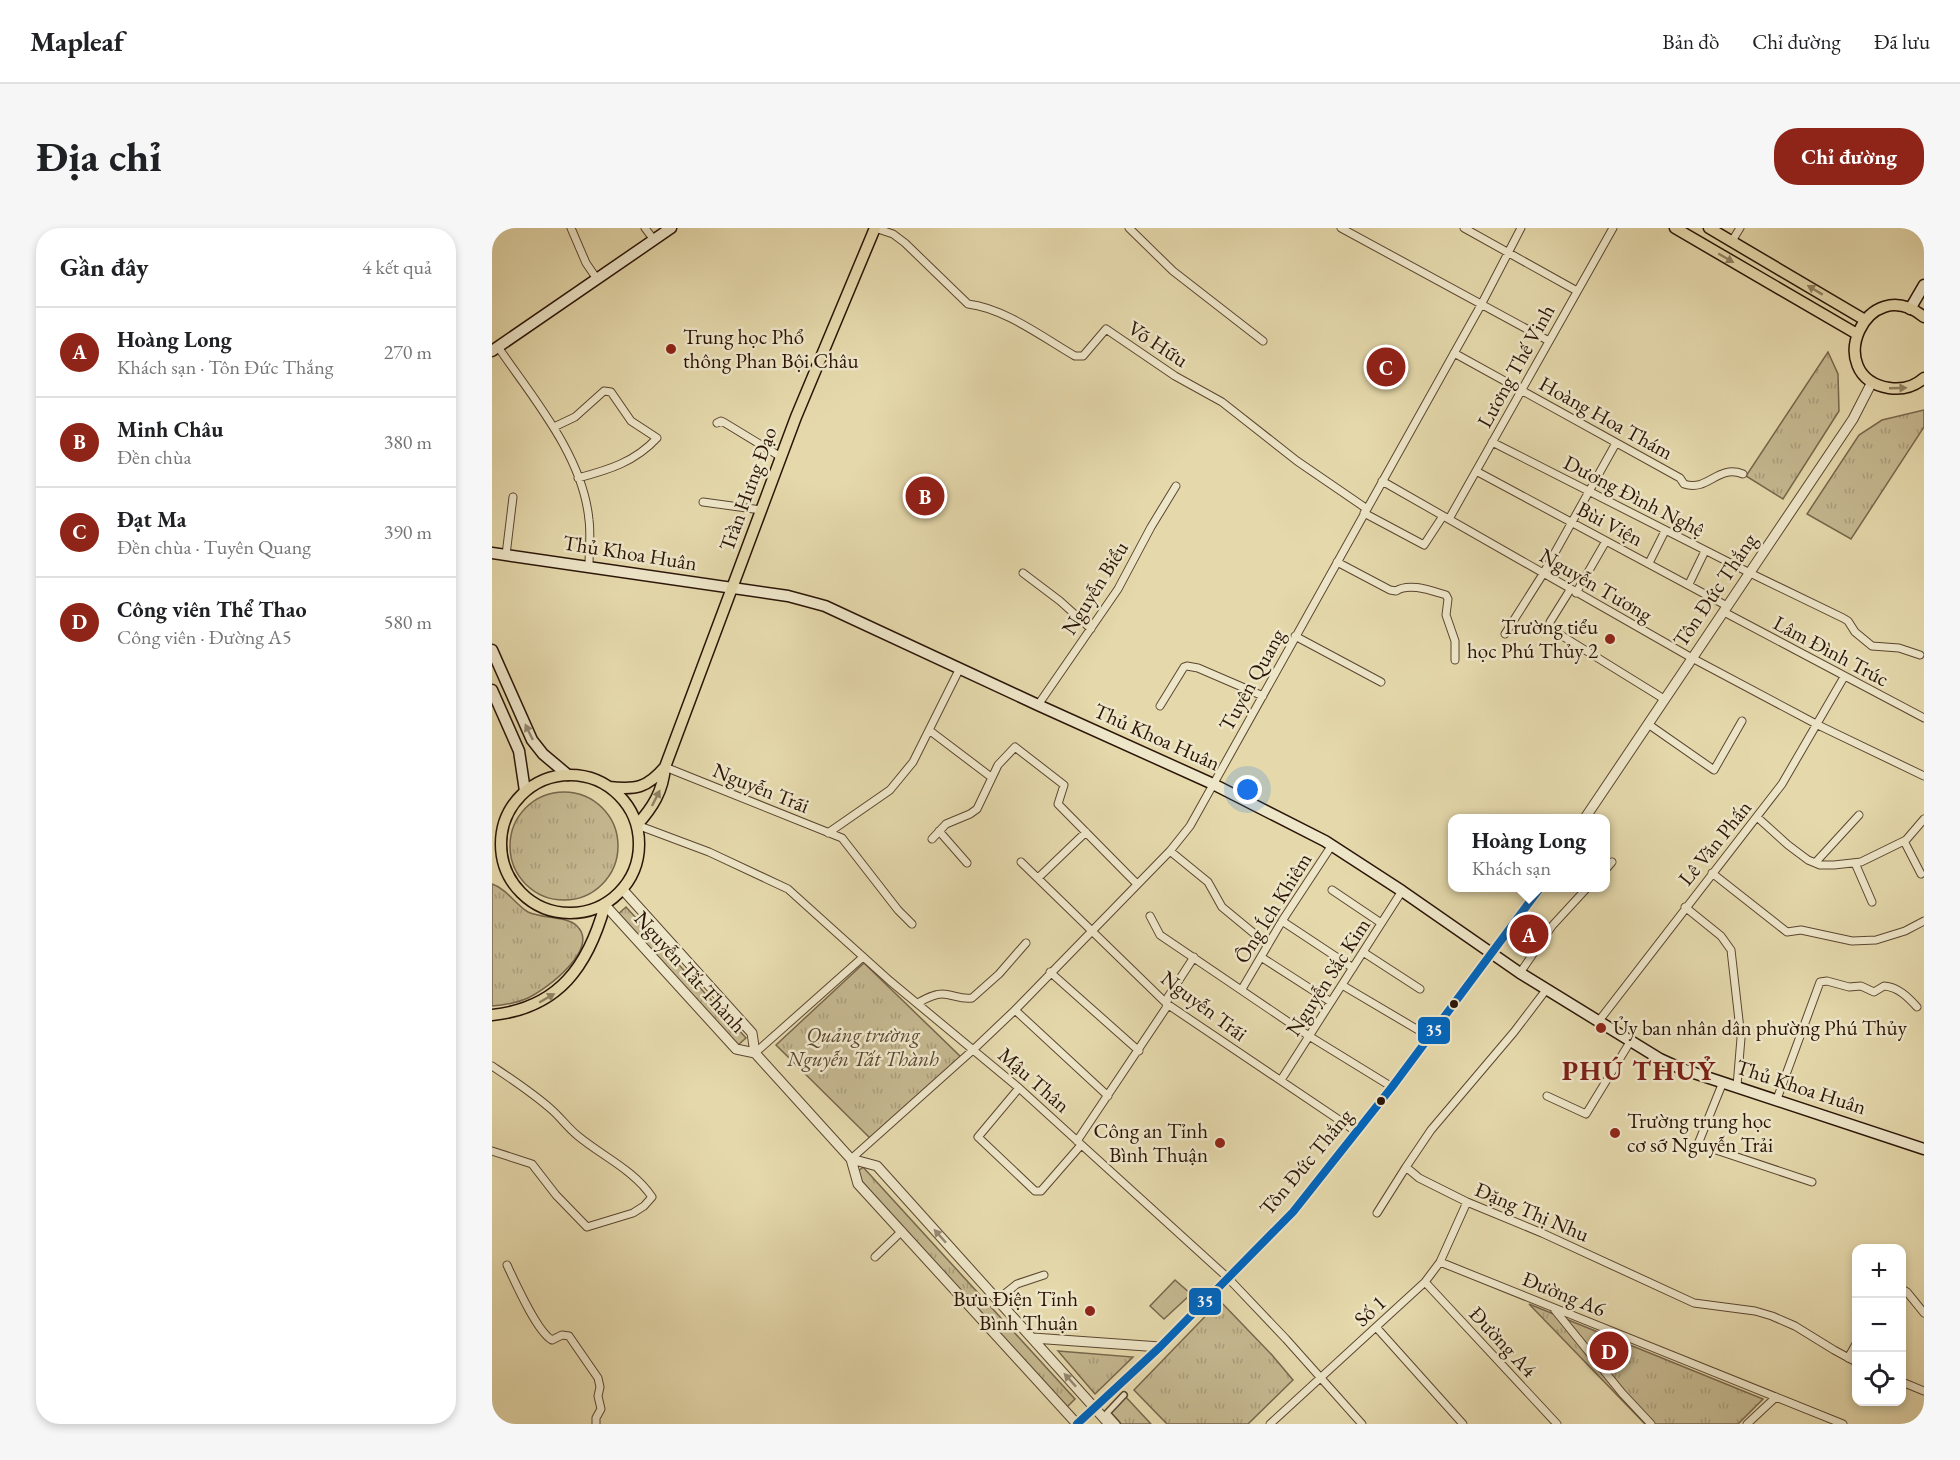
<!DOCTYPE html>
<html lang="vi">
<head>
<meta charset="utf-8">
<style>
	:root { --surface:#fff; --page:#f6f6f6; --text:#202124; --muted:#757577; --line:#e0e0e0; --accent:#8f2418 }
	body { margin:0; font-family:"EB Garamond",serif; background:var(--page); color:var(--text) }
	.controls { position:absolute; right:18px; bottom:18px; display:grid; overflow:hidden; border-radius:12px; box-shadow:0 3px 9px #0003 }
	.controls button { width:54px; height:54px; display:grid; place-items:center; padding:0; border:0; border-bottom:2px solid var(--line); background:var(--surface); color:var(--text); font:30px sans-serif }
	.you { position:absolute; left:756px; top:562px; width:21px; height:21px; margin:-15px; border:4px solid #fff; border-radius:50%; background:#1a73e8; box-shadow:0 0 0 9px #1a73e833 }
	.badge { display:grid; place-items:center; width:39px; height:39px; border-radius:50%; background:var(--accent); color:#fff; font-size:20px; font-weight:700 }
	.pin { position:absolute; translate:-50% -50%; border:3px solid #fff; box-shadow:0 2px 6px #0006 }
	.popup { position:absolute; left:956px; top:586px; width:162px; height:78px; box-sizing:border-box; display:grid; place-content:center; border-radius:12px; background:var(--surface); filter:drop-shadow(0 2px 4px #0005); font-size:20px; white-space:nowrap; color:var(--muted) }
	.popup b { font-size:22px; color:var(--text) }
	.popup::after { content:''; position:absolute; left:50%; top:100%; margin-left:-12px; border:12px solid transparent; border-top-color:var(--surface) }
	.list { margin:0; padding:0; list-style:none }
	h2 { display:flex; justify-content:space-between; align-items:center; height:78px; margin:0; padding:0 24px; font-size:26px }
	h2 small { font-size:20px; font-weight:400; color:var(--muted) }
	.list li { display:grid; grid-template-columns:39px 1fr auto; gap:18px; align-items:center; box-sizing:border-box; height:90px; padding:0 24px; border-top:2px solid var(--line) }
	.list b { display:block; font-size:22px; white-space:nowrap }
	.list p { margin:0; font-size:20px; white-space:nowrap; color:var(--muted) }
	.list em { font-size:20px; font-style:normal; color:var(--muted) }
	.icon { flex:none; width:33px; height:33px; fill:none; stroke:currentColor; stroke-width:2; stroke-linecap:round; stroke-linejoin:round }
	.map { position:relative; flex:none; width:1432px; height:1196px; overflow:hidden; border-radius:24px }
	header { display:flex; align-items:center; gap:36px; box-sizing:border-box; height:84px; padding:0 30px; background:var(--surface); border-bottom:2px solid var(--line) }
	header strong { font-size:28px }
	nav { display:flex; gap:33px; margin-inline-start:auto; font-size:21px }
	.intro { display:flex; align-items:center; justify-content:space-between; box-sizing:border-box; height:144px; padding:0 36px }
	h1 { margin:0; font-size:42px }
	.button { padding:15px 27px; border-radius:24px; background:var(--accent); color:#fff; font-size:21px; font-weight:700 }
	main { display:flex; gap:36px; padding:0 36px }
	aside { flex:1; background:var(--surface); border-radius:24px; box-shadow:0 3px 9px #0003 }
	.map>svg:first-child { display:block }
</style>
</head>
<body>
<header>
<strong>Mapleaf</strong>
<nav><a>Bản đồ</a><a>Chỉ đường</a><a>Đã lưu</a></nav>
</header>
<div class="intro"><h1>Địa chỉ</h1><a class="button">Chỉ đường</a></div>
<main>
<aside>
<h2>Gần đây<small>4 kết quả</small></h2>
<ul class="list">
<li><span class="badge">A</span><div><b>Hoàng Long</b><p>Khách sạn · Tôn Đức Thắng</p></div><em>270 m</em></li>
<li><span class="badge">B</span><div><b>Minh Châu</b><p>Đền chùa</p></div><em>380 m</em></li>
<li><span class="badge">C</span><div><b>Đạt Ma</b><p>Đền chùa · Tuyên Quang</p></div><em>390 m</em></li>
<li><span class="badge">D</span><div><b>Công viên Thể Thao</b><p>Công viên · Đường A5</p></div><em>580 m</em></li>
</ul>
</aside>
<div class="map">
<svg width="1432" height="1196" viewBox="0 0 1432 1196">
	<defs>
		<pattern id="park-tufts" width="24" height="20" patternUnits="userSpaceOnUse" patternTransform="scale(1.5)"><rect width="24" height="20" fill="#c5b890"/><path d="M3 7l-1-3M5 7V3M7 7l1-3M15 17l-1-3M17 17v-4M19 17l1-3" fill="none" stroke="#a99d7b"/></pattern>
	</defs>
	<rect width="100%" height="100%" fill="#e5d9ac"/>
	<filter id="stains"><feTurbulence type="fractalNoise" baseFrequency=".00333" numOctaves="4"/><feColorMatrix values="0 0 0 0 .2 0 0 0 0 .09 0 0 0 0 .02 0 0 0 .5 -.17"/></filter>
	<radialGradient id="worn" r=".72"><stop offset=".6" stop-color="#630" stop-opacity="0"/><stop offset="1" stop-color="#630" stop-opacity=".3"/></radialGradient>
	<!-- grass -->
	<path fill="#c5b890" stroke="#78664c" stroke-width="1.5" d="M 683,1052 L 699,1066 L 672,1091 L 658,1078 Z"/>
	<!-- park -->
	<path fill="url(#park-tufts)" stroke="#78664c" stroke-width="1.5" d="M 1336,124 L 1346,146 L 1347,183 L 1291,271 L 1254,248 Z
		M 1432,182 L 1432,199 L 1359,311 L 1315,286 L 1367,207 L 1390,192 Z
		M18 618a54 54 0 1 1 108 0a54 54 0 1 1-108 0Z
		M 0,656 C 15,661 23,676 36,684 C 51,691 75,688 85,698 C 108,721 55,761 36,770 C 25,775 12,777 0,778 Z
		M 134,679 L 254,810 L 244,819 L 125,687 Z
		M 372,735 L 470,830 L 382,914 L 284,817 Z
		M 371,939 L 583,1171 L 575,1179 L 363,946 Z
		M 728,1073 L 780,1127 L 801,1152 L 756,1196 L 675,1196 L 642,1162 Z
		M 1037,1076 L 1271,1171 L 1246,1196 L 1153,1196 Z
		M 566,1123 L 641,1129 L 603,1166 Z
		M 632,1167 L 659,1196 L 625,1196 L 615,1185 Z"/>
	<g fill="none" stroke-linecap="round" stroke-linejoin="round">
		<defs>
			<path id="pedestrian" d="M 625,1196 L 615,1185 L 632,1167"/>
			<path id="minor" d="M 79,0 L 94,35 L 105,51
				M 153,0 L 162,12
				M 383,0 L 401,6 L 413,15 L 476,76 C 512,80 552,110 583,128 L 591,128 L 614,101 L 683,148 L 730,174 L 805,233 L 875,281
				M 637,0 L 681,43 L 771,113
				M 849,0 L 1057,113
				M 972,0 L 1085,63
				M 1240,13 L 1248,0
				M 6,119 C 41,170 91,228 97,292 C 99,307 97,323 97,338
				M 962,125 L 1188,250 L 1192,256 C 1217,264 1225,236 1251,246
				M 225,195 L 229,193 L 233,195 L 289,229
				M 62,199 L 83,189 L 112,163 L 119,164 L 139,193 L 165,210 C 143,234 116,242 86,250
				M 1000,214 L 1258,345 L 1351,390 L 1356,393 L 1363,404 L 1380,418 L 1407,420 L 1428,427
				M 984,243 L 1235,378
				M 890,253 L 1200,430 L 1326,497 L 1432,548
				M 211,274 L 269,282
				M 872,285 L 932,317 L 951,288
				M 957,291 L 1121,0
				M 14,327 L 21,269
				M 845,334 L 898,362 L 904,363 C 917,354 940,363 954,367 L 956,371 L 954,387 L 963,413 L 963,432
				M 1157,335 L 1173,303
				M 531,345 L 568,373 L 599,401
				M 1197,356 L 1213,323
				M 1078,362 L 1058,394 L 1059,401 L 1172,471
				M 1084,365 L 1114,313
				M 1232,384 L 1432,490
				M 1013,406 L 1051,346 L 1124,215
				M 803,408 L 889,454
				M 546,477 L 626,361 L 659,299 L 684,258
				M 668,478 L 692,439 L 695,438 L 706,440 L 771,468
				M 1156,496 L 1222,542 L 1250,493
				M 437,502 L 499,549
				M 173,539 L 350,610 L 406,682 L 420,696
				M 1265,589 L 1296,617 L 1316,632 L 1328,637 L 1342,637 L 1369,634 L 1414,612 L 1432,591
				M 145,597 L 217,624 L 296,661 L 398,753 L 527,860 L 736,1050 L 794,1111 L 870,1196
				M 447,603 L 475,635
				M 336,605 L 398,562 L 421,534 L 468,440
				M 440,611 L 454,596 L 478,586 L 485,581 L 506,537 L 523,519 L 572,557 L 566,576 L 644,655
				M 1412,613 L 1429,646
				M 678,623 L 716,654 L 730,679 L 776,717
				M 529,634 L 675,776 L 865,904
				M 1323,635 L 1367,587
				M 1363,635 L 1380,674
				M 1114,641 L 1120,634
				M 1220,645 L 1295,704 L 1309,702 L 1360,713 L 1384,712 L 1413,703 L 1432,693
				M 546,650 L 594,604
				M 840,662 L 889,695
				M 1193,679 L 1229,708 L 1239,722 L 1249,810 L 1245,858
				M 658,688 L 668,707 L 817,808 L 900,859
				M 790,693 L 861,740
				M 871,724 L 928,761
				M 769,729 L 839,774
				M 558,744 L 647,823
				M 1028,745 L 1060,698 L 1095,660
				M 850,757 L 938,809
				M 750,761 L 790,693 L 840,617
				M 1054,762 L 1022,804 L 939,902 L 914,939 L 927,950 L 975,974 L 1050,1005 L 1202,1075 L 1263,1083 L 1280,1088 L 1303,1098 L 1342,1122 L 1364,1134
				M 426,775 C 433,771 441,766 450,766 C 460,766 469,772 480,770 L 507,746 L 534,715
				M 523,782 L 616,868
				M 1106,794 L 1290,556 L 1352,449
				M 263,825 L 371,729
				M 0,838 C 21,852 41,865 60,882 C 69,890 76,900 86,908 C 110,928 142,942 160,969 L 152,978 L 141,985 L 95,999 L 64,967 L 40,936 L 0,923
				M 789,852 L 910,663
				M 1231,854 L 1206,916 L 1320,954
				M 527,860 L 486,909 L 543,963 L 549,963 L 589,917
				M 1055,868 L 1094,886 L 1138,814
				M 1285,871 L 1328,754 L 1335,753 L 1357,759 L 1369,758 L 1382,764 L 1392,758 C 1406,759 1416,769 1425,779
				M 585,913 L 674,780 L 676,769 L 702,729
				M 359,931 L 482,821 L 523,782 L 678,623 L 698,598 L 989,77 L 1029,0
				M 885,985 L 914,939
				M 383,1029 L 410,1003
				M 948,1034 L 1351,1196
				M 15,1037 C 23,1054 45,1104 60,1112 L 70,1107 L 77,1108 L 106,1150 L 108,1159 L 106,1168 L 109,1181 L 104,1190 L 104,1196
				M 933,1054 L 1065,1196
				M 1410,1061 L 1415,1064 L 1432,1085
				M 505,1072 L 525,1056 L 552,1047
				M 1062,1081 L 1130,1165 L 1159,1196
				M 884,1099 L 971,1196
				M 1356,1130 L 1364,1116
				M 1410,1154 L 1432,1163
				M 778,1196 L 933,1054 L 948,1034 L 975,974
				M 1255,1196 L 1284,1169"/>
			<path id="tertiary" d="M 1093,590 L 1361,191 L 1380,154
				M 131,662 L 260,805 L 263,825
				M 113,677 L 244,821 L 263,825 L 359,931 L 366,956 L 585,1196
				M 359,931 L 385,938 L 617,1196
				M 541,1110 L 668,1119
				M 585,1196 L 668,1119 L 801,984 L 900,859 L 1048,660"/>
			<path id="secondary" d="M 1418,81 L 1432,57
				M 0,123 L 179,0
				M 0,325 L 296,368 L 333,378 L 546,477 L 721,556 L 833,613 L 910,663 L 1028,745 L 1168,831 L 1190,841 L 1432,921
				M 0,422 L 40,512 L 51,526 L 76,547
				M 0,462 L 27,523 L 33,563"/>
			<path id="primary" d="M 1183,0 L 1365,106
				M 1217,0 L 1373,92
				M 1432,89 C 1374,42 1329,149 1397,160 C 1410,162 1422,159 1432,150
				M9 616a69 69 0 1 1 138 0a69 69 0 1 1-138 0Z
				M 117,559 C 144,562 155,560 173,539
				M 145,597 C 161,579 171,563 173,539 L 304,189 L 383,0
				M 0,787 C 67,780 96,738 113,677"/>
		</defs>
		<!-- pedestrian casing -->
		<use href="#pedestrian" stroke="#5a4630" stroke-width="8"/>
		<!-- minor casing -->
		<use href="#minor" stroke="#5a4630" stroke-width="9"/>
		<!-- tertiary casing -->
		<use href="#tertiary" stroke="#5a4630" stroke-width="11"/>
		<!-- secondary casing -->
		<use href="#secondary" stroke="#2b1507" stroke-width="13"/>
		<!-- primary casing -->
		<use href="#primary" stroke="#2b1507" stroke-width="13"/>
		<!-- pedestrian -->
		<use href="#pedestrian" stroke="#eee6c9" stroke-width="5"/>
		<!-- minor -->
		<use href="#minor" stroke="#eee6c9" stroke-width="7"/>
		<!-- tertiary -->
		<use href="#tertiary" stroke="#eee6c9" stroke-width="9"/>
		<!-- secondary -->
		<use href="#secondary" stroke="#eee6c9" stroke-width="10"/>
		<!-- primary -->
		<use href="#primary" stroke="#e5d9ac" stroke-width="10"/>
		<defs>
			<path id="bus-1" d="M 585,1196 L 668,1119 L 801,984 L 900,859 L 1048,660"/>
		</defs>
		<!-- bus-1 casing -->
		<use href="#bus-1" stroke="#eee6c9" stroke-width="12"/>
		<!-- bus-1 -->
		<use href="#bus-1" stroke="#0065bd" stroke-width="8"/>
	</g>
	<!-- one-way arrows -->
	<defs><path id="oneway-solid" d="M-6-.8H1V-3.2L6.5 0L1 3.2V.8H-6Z" transform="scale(1.5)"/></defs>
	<g fill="#918162">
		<use href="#oneway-solid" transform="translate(1234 30) rotate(30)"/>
		<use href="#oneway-solid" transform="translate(1323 62) rotate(-149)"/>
		<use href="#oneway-solid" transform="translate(1406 160) rotate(-2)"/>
		<use href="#oneway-solid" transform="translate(164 570) rotate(-63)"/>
		<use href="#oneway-solid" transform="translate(55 770) rotate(-30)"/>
	</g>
	<g fill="#968872">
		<use href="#oneway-solid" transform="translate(37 504) rotate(-116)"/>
		<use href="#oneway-solid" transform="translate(448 1008) rotate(-132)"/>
		<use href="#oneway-solid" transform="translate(578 1152) rotate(-132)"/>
	</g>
	<!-- markers -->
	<g fill="#8f2418" stroke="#eee6c9" stroke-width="2">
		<circle cx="179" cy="121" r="6"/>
		<circle cx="1118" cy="411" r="6"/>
		<circle cx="1109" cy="800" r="6"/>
		<circle cx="1123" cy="905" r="6"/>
		<circle cx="728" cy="915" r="6"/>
		<circle cx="598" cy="1083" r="6"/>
	</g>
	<g fill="#2b1507" stroke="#eee6c9" stroke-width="2">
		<circle cx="962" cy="776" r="5"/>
		<circle cx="889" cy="873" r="5"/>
	</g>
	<g text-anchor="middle" stroke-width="5" stroke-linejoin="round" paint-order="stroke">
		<!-- poi labels -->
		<g font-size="21" fill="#2b1507" stroke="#eee6c9" text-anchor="start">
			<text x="191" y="116">Trung học Phổ<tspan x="191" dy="24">thông Phan Bội Châu</tspan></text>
			<text x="1106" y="406" text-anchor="end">Trường tiểu<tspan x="1106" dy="24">học Phú Thủy 2</tspan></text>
			<text x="1121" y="807">Ủy ban nhân dân phường Phú Thủy</text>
			<text x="1135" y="900">Trường trung học<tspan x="1135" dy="24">cơ sỡ Nguyễn Trải</tspan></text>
			<text x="716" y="910" text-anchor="end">Công an Tỉnh<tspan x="716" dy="24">Bình Thuận</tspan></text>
			<text x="586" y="1078" text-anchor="end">Bưu Điện Tỉnh<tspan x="586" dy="24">Bình Thuận</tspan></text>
		</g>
		<!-- street labels -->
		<g font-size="21" fill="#2b1507" stroke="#eee6c9">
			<text transform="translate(666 116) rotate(33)" y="7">Võ Hữu</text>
			<text transform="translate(1024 138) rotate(-61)" y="7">Lương Thế Vinh</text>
			<text transform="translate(1114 190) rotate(29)" y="7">Hoàng Hoa Thám</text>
			<text transform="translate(256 261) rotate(-70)" y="7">Trần Hưng Đạo</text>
			<text transform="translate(1142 268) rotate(27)" y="7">Dương Đình Nghệ</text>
			<text transform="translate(1118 296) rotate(28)" y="7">Bùi Viện</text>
			<text transform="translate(138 325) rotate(9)" y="7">Thủ Khoa Huân</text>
			<text transform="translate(1104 357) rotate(30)" y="7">Nguyễn Tương</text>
			<text transform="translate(603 360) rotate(-58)" y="7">Nguyễn Biểu</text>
			<text transform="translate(1223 362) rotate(-56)" y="7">Tôn Đức Thắng</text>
			<text transform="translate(1339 423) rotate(28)" y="7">Lâm Đình Trúc</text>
			<text transform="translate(760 452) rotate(-61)" y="7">Tuyên Quang</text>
			<text transform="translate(665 509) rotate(24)" y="7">Thủ Khoa Huân</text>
			<text transform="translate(269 560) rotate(22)" y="7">Nguyễn Trãi</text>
			<text transform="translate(1223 615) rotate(-51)" y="7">Lê Văn Phấn</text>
			<text transform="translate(781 680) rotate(-58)" y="7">Ông Ích Khiêm</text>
			<text transform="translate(198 744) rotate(48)" y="7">Nguyễn Tất Thành</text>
			<text transform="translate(836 749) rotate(-57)" y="7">Nguyễn Sắc Kim</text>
			<text transform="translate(712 778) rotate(37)" y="7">Nguyễn Trãi</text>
			<text transform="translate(542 852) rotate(41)" y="7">Mậu Thân</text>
			<text transform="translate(1309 859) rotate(18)" y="7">Thủ Khoa Huân</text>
			<text transform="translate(814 934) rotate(-50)" y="7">Tôn Đức Thắng</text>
			<text transform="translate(1040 984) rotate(23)" y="7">Đặng Thị Nhu</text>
			<text transform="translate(1072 1066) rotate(22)" y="7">Đường A6</text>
			<text transform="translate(878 1083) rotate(-43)" y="7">Số 1</text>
			<text transform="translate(1011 1114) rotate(47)" y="7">Đường A4</text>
		</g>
		<!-- park labels -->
		<g font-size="21" font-style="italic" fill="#594630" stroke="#eee6c9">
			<text x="371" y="814">Quảng trường<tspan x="371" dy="24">Nguyễn Tất Thành</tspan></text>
		</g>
		<!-- district labels -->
		<g font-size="27" font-weight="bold" letter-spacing="1.5" fill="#7a1f14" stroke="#eee6c9">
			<text x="1147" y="852">PHÚ THUỶ</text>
		</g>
	</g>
	<g stroke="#eee6c9" stroke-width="2">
		<rect x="925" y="788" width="34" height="29" rx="6" fill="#0065bd"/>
		<rect x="696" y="1059" width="34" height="29" rx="6" fill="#0065bd"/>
	</g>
	<g font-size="16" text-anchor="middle" font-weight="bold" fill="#fff">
		<text x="942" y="808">35</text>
		<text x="713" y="1079">35</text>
	</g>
	<rect width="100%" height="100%" filter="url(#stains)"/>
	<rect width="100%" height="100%" fill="url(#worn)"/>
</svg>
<div class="controls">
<button>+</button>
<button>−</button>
<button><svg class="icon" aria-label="locate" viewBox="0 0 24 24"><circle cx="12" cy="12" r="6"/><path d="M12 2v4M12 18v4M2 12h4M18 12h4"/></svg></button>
</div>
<div class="you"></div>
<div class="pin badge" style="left:1037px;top:706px">A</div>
<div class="popup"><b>Hoàng Long</b>Khách sạn</div>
<div class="pin badge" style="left:433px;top:268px">B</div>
<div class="pin badge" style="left:894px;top:139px">C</div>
<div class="pin badge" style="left:1117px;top:1123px">D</div>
</div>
</main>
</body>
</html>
